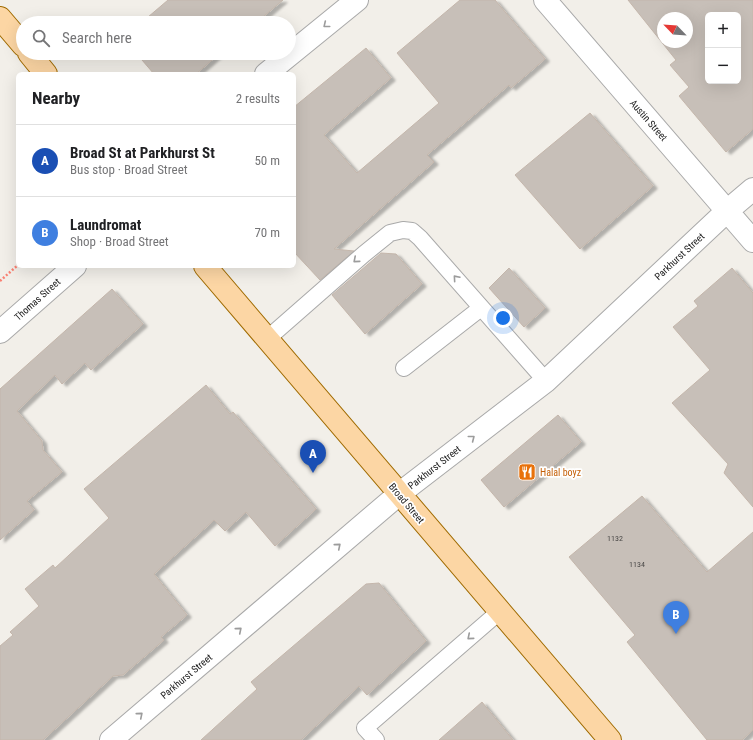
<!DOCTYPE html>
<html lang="en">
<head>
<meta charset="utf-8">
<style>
	:root { --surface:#fff; --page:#f6f6f6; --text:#202124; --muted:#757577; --line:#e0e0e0; --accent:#1a73e8 }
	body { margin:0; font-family:"Roboto Condensed",sans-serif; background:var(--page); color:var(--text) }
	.controls { position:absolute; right:12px; top:12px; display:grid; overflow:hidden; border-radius:6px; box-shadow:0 4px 16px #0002 }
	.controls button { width:36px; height:36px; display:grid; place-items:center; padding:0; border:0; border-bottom:1px solid var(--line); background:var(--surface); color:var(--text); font:20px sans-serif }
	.compass { position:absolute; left:657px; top:12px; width:36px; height:36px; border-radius:50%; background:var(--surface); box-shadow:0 4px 16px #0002; rotate:295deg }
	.you { position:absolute; left:503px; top:318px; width:14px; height:14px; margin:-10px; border:3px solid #fff; border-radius:50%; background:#1a73e8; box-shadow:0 0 0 6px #1a73e833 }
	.badge { display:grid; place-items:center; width:26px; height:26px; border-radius:50%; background:var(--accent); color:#fff; font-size:13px; font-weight:700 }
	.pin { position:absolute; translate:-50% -33px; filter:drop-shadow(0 1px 2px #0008) }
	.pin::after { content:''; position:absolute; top:21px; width:14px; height:12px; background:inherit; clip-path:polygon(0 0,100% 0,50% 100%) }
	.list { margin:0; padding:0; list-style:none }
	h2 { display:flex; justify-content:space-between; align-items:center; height:52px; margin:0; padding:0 16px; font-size:17px }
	h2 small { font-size:13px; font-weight:400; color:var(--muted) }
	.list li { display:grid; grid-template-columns:26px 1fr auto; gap:12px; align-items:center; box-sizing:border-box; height:72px; padding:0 16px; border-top:1px solid var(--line) }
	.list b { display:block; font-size:15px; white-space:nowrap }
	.list p { margin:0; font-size:13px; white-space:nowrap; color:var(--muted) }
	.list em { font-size:13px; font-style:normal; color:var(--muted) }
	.icon { flex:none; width:22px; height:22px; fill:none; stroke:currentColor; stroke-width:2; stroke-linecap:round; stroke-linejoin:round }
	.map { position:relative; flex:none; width:753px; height:740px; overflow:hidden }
	.search { position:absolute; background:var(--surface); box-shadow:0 4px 16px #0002; left:16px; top:16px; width:280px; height:44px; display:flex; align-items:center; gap:10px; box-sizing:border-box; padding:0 14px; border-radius:22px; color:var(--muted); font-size:15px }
	.panel { position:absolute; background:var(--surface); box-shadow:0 4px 16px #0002; left:16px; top:72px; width:280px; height:196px; border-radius:6px }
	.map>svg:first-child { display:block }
</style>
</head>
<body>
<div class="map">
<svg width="753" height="740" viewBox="0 0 753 740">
	<defs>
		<filter id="shadow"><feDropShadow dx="4.5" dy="2.5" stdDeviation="1" flood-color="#0004"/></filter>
	</defs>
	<rect width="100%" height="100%" fill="#f2efe9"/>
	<!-- building -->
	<path fill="#c7bfb8" stroke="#c4b6ab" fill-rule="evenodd" filter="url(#shadow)" d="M 168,0 L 283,0 L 256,23 L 141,23 Z
		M 460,0 L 495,0 L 545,59 L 511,88 L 509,85 L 427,155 L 434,162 L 334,249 L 354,251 L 320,280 L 294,252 L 294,107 L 366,48 L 391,78 L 324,135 L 357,173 L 439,103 L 397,53 Z
		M 628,0 L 753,0 L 753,129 L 726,152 L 679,96 L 689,87 L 670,65 L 676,60 ZM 708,15 L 738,15 L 738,81 L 708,81 ZM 663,18 L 687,18 L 687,42 L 663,42 Z
		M 136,53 L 220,53 L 196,74 L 154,74 Z
		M 590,113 L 653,186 L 580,249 L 515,175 Z
		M 381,253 L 396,254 L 422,284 L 365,334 L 332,295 Z
		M 509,268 L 545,308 L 524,327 L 489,288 Z
		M 732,268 L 753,293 L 753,507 L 724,473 L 728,464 L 672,403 L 710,370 L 673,327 L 698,306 L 694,301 Z
		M 112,289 L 143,324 L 91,370 L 85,363 L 62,384 L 55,375 L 17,411 L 42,441 L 43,450 L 62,472 L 27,501 L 34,510 L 0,540 L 0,389 Z
		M 206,385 L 230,414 L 233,412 L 316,509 L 275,546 L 246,512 L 225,531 L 214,520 L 154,574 L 187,615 L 161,637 L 164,640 L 123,675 L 113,676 L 43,740 L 0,740 L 0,646 L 13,635 L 10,632 L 39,606 L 25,589 L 53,565 L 55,568 L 109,518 L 84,489 Z
		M 558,415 L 581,442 L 504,507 L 481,480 Z
		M 642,496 L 707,572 L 753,532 L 753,730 L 742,740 L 707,740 L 627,642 L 635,635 L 569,557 Z
		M 379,583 L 426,641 L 367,695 L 359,686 L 301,740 L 201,740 L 257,689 L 251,682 L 366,584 Z
		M 482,702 L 513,740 L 439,740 Z"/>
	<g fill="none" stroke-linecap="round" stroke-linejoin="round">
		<defs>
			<path id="lane" d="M 267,339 L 364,254 L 390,233 L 403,230 L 412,231 L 420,238 L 546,381
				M 404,368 L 481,308
				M 376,740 L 365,728 L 499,612"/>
			<path id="street" d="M 545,0 L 753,241
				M 266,74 L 357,0
				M 0,332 L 75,266
				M 111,740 L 399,494 L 546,381 L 727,211 L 753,189"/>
			<path id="primary" d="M 0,18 L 23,45
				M 29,53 L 46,74
				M 205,266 L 610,740"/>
		</defs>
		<!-- lane casing -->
		<use href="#lane" stroke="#a9a9a9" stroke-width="18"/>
		<!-- street casing -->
		<use href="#street" stroke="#a9a9a9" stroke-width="24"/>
		<!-- primary casing -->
		<use href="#primary" stroke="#a06b00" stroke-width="24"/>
		<!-- path -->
		<path stroke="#fa8072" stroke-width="2.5" stroke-dasharray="2 2" stroke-linecap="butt" d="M 0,281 L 18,265"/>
		<!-- lane -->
		<use href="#lane" stroke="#fff" stroke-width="16"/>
		<!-- street -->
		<use href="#street" stroke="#fff" stroke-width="22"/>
		<!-- primary -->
		<use href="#primary" stroke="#fcd6a4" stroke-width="22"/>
	</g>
	<!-- one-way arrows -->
	<defs><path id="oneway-chevron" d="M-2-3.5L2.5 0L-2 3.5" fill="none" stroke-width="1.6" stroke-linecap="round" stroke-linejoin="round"/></defs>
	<g stroke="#9c9c9c">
		<use href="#oneway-chevron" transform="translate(326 25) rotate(141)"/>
		<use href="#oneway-chevron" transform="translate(356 260) rotate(139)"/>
		<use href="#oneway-chevron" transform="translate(456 278) rotate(-131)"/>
		<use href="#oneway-chevron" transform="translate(472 438) rotate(-38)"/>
		<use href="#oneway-chevron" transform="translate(338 546) rotate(-40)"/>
		<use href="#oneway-chevron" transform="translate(239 630) rotate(-40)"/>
		<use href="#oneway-chevron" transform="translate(470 637) rotate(140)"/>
		<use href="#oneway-chevron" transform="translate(140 715) rotate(-40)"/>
	</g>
	<!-- icons -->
	<defs>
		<symbol id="restaurant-square" viewBox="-11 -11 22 22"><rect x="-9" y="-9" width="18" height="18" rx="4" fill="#e8710a" stroke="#fff"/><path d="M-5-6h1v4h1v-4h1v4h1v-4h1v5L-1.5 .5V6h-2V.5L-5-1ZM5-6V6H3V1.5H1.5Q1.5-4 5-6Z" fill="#fff"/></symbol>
	</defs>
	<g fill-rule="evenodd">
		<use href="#restaurant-square" x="517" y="462" width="20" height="20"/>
	</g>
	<g text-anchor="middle" stroke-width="3.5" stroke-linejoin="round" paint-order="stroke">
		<!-- number labels -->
		<g font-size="8" fill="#4b4948">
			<text x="615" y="541">1132</text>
			<text x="637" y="567">1134</text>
		</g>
		<!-- street labels -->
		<g font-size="10" fill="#222" stroke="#fff">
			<text transform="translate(649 120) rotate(49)" y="4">Austin Street</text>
			<text transform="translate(679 256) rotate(-43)" y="4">Parkhurst Street</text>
			<text transform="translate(37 299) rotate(-42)" y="4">Thomas Street</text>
			<text transform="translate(434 467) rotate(-38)" y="4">Parkhurst Street</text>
			<text transform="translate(407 503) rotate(50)" y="4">Broad Street</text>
			<text transform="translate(186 676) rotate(-40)" y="4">Parkhurst Street</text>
		</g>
		<!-- food labels -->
		<g font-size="10" fill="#c56008" stroke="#fff" text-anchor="start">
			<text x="540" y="476">Halal boyz</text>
		</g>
	</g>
</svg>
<div class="controls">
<button>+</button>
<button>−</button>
</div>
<svg class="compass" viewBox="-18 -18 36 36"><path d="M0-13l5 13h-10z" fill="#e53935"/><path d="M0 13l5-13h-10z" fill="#757577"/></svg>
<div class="you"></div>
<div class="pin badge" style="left:313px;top:473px;background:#1a4fb4">A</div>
<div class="pin badge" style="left:676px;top:634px;background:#3f7fe0">B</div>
<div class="search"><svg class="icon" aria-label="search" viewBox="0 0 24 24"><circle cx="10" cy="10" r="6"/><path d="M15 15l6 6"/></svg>Search here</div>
<section class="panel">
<h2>Nearby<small>2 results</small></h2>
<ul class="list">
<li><span class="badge" style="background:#1a4fb4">A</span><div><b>Broad St at Parkhurst St</b><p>Bus stop · Broad Street</p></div><em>50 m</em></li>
<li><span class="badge" style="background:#3f7fe0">B</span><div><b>Laundromat</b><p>Shop · Broad Street</p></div><em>70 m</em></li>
</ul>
</section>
</div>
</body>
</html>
